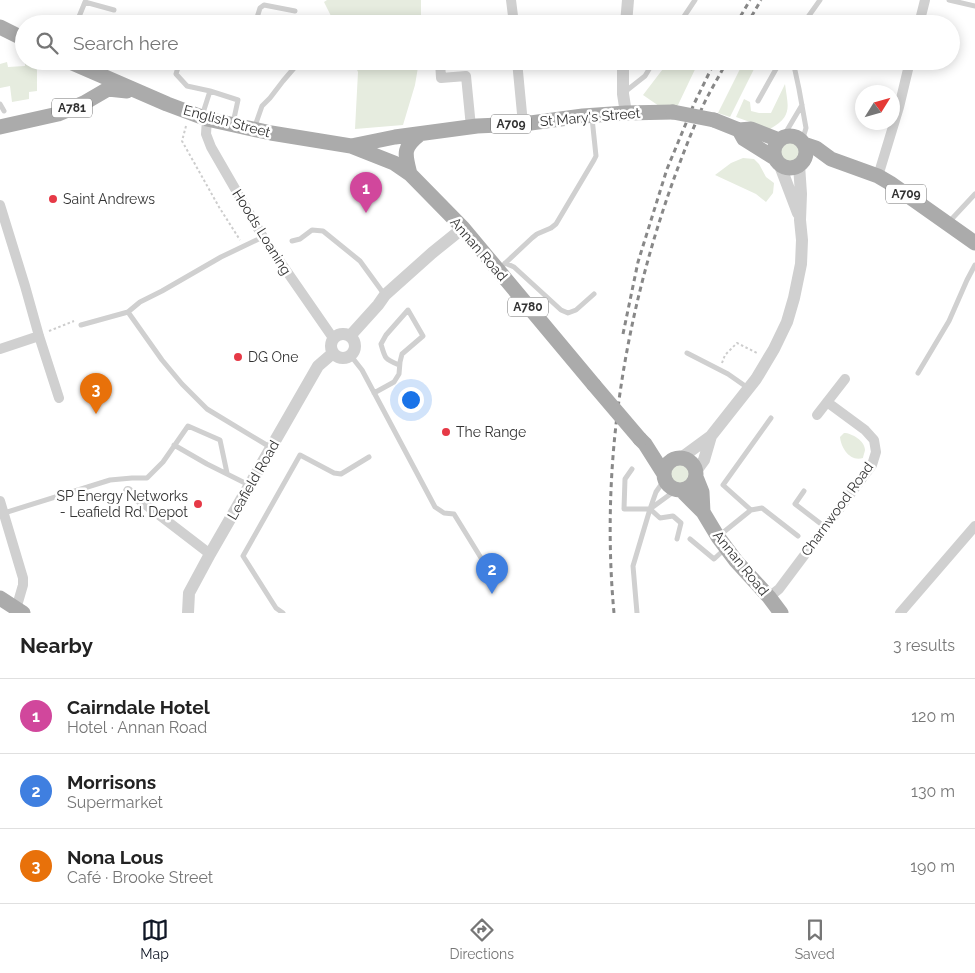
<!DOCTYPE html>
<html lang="en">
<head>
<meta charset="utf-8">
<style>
	:root { --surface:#fff; --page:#f6f6f6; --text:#222; --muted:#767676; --line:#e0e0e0; --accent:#111827 }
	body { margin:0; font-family:Raleway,sans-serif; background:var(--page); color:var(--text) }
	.compass { position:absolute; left:855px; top:85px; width:45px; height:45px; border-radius:50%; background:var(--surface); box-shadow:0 2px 12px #0003; rotate:53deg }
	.you { position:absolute; left:410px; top:399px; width:18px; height:18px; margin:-12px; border:4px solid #fff; border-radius:50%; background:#1a73e8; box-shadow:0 0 0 8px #1a73e833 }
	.badge { display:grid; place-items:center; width:32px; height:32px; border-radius:50%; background:var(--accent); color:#fff; font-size:16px; font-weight:700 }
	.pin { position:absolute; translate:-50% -41px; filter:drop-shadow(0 1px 2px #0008) }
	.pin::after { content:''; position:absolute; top:26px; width:18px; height:15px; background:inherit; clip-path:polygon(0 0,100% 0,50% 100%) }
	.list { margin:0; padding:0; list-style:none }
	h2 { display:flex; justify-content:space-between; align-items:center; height:65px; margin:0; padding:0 20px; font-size:21px }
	h2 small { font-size:16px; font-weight:400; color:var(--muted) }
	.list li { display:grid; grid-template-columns:32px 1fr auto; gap:15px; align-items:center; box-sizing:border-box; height:75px; padding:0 20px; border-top:1px solid var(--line) }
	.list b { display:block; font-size:19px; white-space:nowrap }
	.list p { margin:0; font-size:16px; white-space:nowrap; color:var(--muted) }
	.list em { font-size:16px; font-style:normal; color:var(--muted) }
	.icon { flex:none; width:28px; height:28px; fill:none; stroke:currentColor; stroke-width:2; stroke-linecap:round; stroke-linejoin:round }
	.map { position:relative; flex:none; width:975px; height:613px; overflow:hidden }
	.search { position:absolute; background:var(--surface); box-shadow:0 2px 12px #0003; left:15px; right:15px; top:15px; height:55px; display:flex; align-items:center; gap:12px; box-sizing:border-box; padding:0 18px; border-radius:28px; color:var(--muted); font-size:19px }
	.sheet { height:290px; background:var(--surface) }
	nav { display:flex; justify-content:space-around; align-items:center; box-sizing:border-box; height:70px; border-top:1px solid var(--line); background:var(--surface); font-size:14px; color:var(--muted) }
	nav a { display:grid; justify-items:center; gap:2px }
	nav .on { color:var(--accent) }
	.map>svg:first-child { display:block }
</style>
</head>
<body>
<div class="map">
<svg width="975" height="613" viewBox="0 0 975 613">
	<rect width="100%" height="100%" fill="#fff"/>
	<!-- green -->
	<path fill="#e6ecdf" d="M 327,0 L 421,0 L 421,24 L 335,24 L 324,2 Z
		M 25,61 L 28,61 L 37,67 L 37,91 L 29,92 L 29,99 L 12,102 L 10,86 L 0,88 L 0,64 L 7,62 L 8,67 L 25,66 Z
		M 353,61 L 419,61 L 415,85 L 403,125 L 355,129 L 358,72 Z
		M 669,61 L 699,61 L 678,105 L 676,107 L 659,106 L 643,95 Z
		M 744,61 L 758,61 L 730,117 L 718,113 Z
		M 785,84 C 788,107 793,116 770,129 L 736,117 L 744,99 L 750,102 L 751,111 L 759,113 L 771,113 Z
		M780 152a11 11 0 1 1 22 0a11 11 0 1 1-22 0Z
		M 743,158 L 754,159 L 759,164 L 766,177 L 774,183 L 773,193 L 766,202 L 756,194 L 715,175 L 731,163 Z
		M 844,433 C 852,433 865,441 865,450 C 865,451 863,457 863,458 C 850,462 841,448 840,437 Z
		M669 474a11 11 0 1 1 22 0a11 11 0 1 1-22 0Z"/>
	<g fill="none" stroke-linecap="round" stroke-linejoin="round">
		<!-- path -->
		<path stroke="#cdcdcd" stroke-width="2" stroke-dasharray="2.5 2.5" stroke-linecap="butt" d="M 186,126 L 182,141 L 219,207 L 240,240
			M 49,331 L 74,321
			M 722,363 L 725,355 L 737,343 L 757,353"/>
		<!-- service -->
		<path stroke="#d0d0d0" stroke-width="5" d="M 949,0 L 975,6
			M 76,24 L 85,2 L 114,10
			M 255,24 L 260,8 L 264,5 L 295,11
			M 310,24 L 311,21
			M 679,24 L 695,0
			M 803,24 L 820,0
			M 180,61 L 176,74 L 187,86 L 210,91
			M 793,61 L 799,89 L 806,128 L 802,141
			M 626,91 L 645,76 L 654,61
			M 758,101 L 776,69 L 784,61
			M 0,104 L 4,111
			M 202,116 L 210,91 L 238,100 L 233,123
			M 255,126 L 262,106 L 270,98 L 283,81 L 295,67 L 298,61
			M 783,137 L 802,105
			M 948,223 L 975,194
			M 263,237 L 221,257 L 162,291 L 140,302 L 128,312 L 162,360 L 182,384 L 207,409 L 270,447
			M 292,241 L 300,239 L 312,230 L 323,231 L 360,261 L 384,294
			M 505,263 L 514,267 L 561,310 L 568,313 L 576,310 L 594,294
			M 500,268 L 532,238 L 537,234 L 551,228 L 556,224 L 594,160 L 596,156 L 592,118
			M 81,325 L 128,312
			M 687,353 L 728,374 L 748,388
			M 351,356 L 362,370 L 435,507 L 444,513 L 454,514 L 486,566
			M 918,373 L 949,321 L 967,280 L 975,265
			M 374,393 L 394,382 L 399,374 L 400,362 L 402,354 L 423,336 L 408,310 L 386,335 L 381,344 C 385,359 385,359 399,365
			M 174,445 L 207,464 L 249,485
			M 632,469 L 625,479 L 624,509 L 650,509 L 660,518 L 673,516 L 681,523 L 677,539
			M 665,479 L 656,492 L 650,509 L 676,490
			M 804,491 L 795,504 L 825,527
			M 751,510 L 723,485 L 771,418
			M 4,513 L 110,480 L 132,478 L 147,478 L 163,462 L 188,426 L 220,440 L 227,473
			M 720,535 L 751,510 L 762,508 L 798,536
			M 690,539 L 714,559 L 726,548
			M 283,613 L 276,608 L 243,556 L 300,455 L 334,473 L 341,474 L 369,457
			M 637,613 L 633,566 L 650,509"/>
		<!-- minor -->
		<path stroke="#d0d0d0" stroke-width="10" d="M 511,0 L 514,24
			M 919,24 L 925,0
			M 440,61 L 441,78 L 466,76 L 471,127
			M 517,61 L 523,124
			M 207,119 L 206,134 L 211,147 L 263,237 L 333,338
			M 878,176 L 899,107 L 910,61
			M 0,205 L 25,286 L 39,336 L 59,398
			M 0,349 L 39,336
			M 817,415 L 845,379
			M 128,491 L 210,554
			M 0,501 L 23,578 L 23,585 L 16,609
			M 769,597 L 779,589 L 872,465 L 876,452 L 874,440 L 865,430 L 827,402
			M 900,613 L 975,526"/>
		<!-- tertiary -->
		<path stroke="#d0d0d0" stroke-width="12" d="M 626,24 L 628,0
			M 623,61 L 623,94 L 626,113
			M 779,163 L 798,213
			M331 346a12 12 0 1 1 24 0a12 12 0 1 1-24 0Z
			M 350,336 L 378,305 L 385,295 L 432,253 L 463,228
			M 681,458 L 711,436 L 756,379 L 774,349 L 787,322 L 794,298 L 801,264 L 802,240 L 800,220 L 801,194 L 799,165
			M 696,471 L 704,460 L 711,436
			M 188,613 L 189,593 L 210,554 L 318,366 L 333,353"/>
		<!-- primary -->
		<path stroke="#ababab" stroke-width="15" d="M 0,27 L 24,39
			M 68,61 L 167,104 L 207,119 L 271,133 L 351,146 L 394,163 L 410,174 L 463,228 L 594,385
			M 714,120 L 739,130 L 751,129 L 779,140
			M 0,127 L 58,114 L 84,103 L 108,89 L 127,91
			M 739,130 L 744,139 L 776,159
			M774 152a16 16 0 1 1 32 0a16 16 0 1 1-32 0Z
			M 804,144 L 816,148 L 831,159 L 878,176 L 890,183 L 975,243
			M 351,146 L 395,137 L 477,126 L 523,124 L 583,116 L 626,113 L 673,112
			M 410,174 C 405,154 402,148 420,134
			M 640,439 L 645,444 L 664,474
			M664 474a16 16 0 1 1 32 0a16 16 0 1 1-32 0Z
			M 696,477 L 702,492 L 703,512
			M 681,490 L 703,512 L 718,537 L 736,561 L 769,597 L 781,613
			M 0,598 L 23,613"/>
		<!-- rail -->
		<path stroke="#888" stroke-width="3" stroke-dasharray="5 4" stroke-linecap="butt" d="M 736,24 L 750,0
			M 747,24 L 761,0
			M 623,334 L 638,262 L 667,169 L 694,104 L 715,61
			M 614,613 C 598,440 633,267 702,108 C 709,92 719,77 727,61"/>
		<!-- primary-bridge -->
		<path stroke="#ababab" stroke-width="15" d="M 673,112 L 714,120
			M 594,385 L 640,439"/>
	</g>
	<!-- markers -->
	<g fill="#e63946" stroke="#fff" stroke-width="2">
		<circle cx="53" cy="199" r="5"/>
		<circle cx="238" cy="357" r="5"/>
		<circle cx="446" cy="432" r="5"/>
		<circle cx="198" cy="504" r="5"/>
	</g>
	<g text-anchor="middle" stroke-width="5" stroke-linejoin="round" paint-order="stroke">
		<!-- shield labels -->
		<g fill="#fff" stroke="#707070" stroke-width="1">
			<rect x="52" y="98.5" width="40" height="19" rx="4"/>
			<rect x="491" y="114.5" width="40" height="19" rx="4"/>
			<rect x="886" y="184.5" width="40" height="19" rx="4"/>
			<rect x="508" y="297.5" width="40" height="19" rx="4"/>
		</g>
		<g font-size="12" font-weight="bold" fill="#333">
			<text x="72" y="112">A781</text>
			<text x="511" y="128">A709</text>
			<text x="906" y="198">A709</text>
			<text x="528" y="311">A780</text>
		</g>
		<!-- street labels -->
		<g font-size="14" fill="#333" stroke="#fff">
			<text transform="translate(590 117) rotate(-5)" y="5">St Mary's Street</text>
			<text transform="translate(227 121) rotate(15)" y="5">English Street</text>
			<text transform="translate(262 232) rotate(58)" y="5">Hoods Loaning</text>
			<text transform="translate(479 249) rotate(49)" y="5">Annan Road</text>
			<text transform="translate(253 480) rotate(-60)" y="5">Leafield Road</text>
			<text transform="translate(837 509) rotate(-54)" y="5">Charnwood Road</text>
			<text transform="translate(741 563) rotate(51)" y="5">Annan Road</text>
		</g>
		<!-- poi labels -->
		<g font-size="14" fill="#333" stroke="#fff" text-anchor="start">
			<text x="63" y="204">Saint Andrews</text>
			<text x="248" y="362">DG One</text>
			<text x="456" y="437">The Range</text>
			<text x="188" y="501" text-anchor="end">SP Energy Networks<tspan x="188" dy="16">- Leafield Rd. Depot</tspan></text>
		</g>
	</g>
</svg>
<svg class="compass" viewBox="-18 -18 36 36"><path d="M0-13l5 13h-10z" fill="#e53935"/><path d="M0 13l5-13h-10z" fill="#767676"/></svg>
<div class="you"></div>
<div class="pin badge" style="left:366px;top:213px;background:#d1479c">1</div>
<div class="pin badge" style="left:492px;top:594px;background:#3f7fe0">2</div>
<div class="pin badge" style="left:96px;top:414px;background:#e8710a">3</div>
<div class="search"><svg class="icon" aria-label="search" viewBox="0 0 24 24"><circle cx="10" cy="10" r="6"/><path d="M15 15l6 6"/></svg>Search here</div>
</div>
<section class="sheet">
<h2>Nearby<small>3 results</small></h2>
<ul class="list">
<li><span class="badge" style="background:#d1479c">1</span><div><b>Cairndale Hotel</b><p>Hotel · Annan Road</p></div><em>120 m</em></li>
<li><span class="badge" style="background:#3f7fe0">2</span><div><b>Morrisons</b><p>Supermarket</p></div><em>130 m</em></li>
<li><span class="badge" style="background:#e8710a">3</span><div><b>Nona Lous</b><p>Café · Brooke Street</p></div><em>190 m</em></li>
</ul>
</section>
<nav>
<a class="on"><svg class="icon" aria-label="map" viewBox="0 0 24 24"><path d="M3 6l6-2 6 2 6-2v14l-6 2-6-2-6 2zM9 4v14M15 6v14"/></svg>Map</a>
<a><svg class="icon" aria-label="directions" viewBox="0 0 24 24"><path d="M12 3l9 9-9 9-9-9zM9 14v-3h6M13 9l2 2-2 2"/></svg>Directions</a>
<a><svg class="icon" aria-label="saved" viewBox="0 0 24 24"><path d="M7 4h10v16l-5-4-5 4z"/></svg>Saved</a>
</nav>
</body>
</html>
